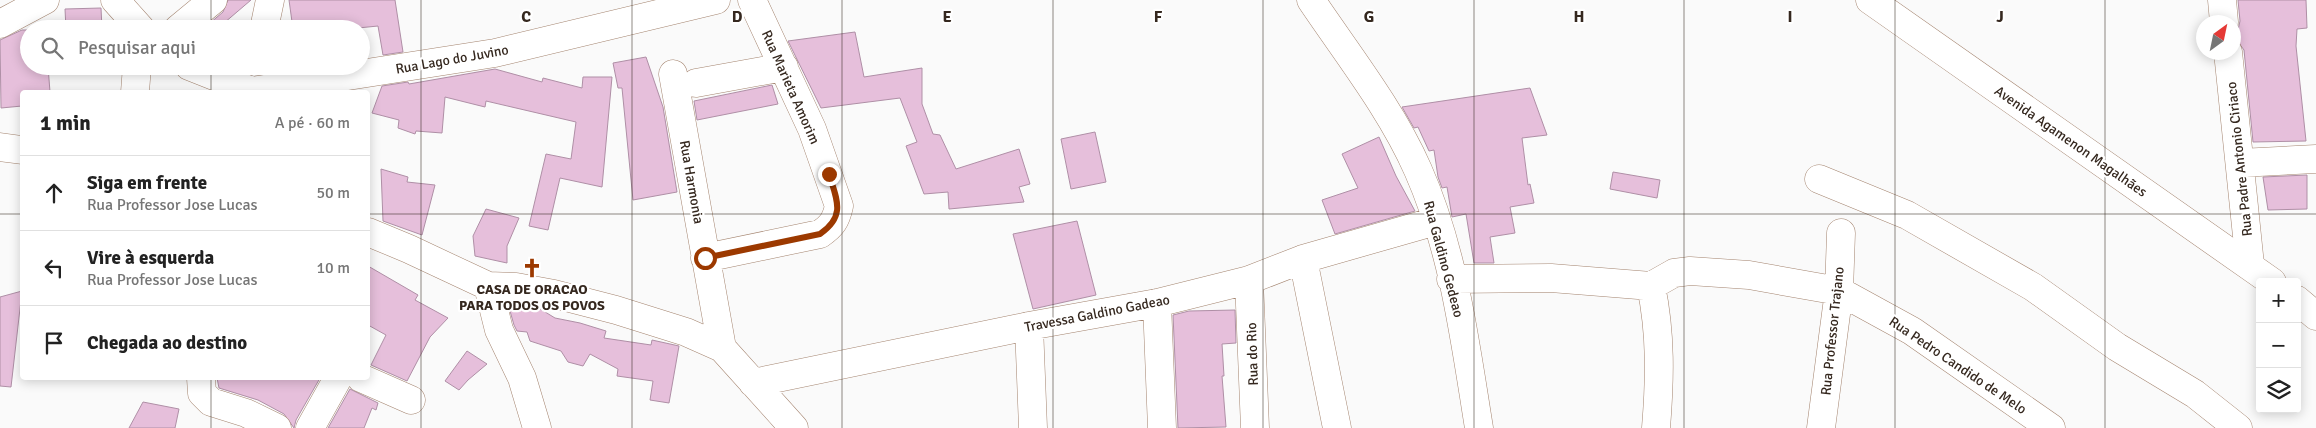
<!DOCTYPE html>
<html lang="pt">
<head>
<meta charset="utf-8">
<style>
	:root { --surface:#fff; --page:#f2f2f2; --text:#222; --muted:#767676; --line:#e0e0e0 }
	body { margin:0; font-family:Signika,sans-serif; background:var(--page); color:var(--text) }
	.controls { position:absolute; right:15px; bottom:15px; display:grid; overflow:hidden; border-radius:5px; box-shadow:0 2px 12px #0003 }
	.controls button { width:45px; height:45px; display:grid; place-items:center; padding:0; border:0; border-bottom:1px solid var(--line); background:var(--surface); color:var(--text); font:25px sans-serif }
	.compass { position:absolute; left:2196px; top:15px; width:45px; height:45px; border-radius:50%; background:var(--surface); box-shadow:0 2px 12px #0003; rotate:33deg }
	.stop { position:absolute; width:15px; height:15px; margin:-11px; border:4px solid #9c3900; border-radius:50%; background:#fff }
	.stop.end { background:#9c3900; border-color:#fff; box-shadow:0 1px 5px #0008 }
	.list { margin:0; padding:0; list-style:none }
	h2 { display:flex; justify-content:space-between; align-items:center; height:65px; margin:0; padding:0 20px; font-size:21px }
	h2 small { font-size:16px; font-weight:400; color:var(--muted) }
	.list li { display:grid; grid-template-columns:32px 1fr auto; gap:15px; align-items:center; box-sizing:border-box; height:75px; padding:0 20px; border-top:1px solid var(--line) }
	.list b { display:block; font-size:19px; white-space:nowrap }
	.list p { margin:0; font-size:16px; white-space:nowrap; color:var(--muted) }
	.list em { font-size:16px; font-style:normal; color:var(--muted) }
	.icon { flex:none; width:28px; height:28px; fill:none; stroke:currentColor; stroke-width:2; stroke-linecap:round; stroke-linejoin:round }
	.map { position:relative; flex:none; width:2316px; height:428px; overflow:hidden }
	.search { position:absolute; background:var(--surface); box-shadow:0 2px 12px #0003; left:20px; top:20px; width:350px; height:55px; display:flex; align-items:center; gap:12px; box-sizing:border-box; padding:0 18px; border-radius:28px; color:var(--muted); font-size:19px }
	.panel { position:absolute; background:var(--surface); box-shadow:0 2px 12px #0003; left:20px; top:90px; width:350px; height:290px; border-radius:5px }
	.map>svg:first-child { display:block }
</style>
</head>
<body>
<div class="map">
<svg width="2316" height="428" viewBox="0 0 2316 428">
	<rect width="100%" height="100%" fill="#fafafa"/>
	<!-- building -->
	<path fill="#e6bfdb" stroke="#af8fa6" d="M 228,0 L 251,0 L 217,29 L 203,29 L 223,12 Z
		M 289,0 L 395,0 L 403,52 L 383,55 L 378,26 L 348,29 L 293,29 Z
		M 2238,0 L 2306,0 L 2307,28 L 2297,29 L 2296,46 L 2306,141 L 2253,142 L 2244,50 L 2236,39 L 2240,21 Z
		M 101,8 L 102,29 L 66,29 L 65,9 Z
		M 22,30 L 29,30 L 29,66 L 48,66 L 50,92 L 22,92 L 22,106 L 1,108 L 0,40 Z
		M 855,32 L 864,77 L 922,68 L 922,104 L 933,134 L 940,135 L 956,169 L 1019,149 L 1030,184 L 1019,187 L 1024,202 L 949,209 L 948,192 L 924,194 L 906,146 L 917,142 L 900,98 L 821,108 L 788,41 Z
		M 646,57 L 663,107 L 677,192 L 633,200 L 622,88 L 618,88 L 613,63 Z
		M 495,69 L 542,82 L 543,78 L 582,88 L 583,77 L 612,77 L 602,187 L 560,178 L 548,230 L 529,226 L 546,154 L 571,159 L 576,122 L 486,101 L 485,107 L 445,97 L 442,133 L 416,131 L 415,134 L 398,128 L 399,120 L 372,113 L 382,86 L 408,82 L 409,84 Z
		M 772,85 L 778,104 L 697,120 L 694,101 Z
		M 1530,88 L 1547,135 L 1522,138 L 1528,185 L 1530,184 L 1534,203 L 1510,207 L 1515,233 L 1490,237 L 1494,263 L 1474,263 L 1466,214 L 1452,217 L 1447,187 L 1442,188 L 1438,177 L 1434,150 L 1429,151 L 1418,127 L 1414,128 L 1402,107 Z
		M 1095,132 L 1106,182 L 1071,189 L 1061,139 Z
		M 1379,137 L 1396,176 L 1415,211 L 1335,234 L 1322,200 L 1358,188 L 1342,154 Z
		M 381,169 L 408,177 L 407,182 L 435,185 L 422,235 L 383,221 Z
		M 1613,172 L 1660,180 L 1657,198 L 1610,189 Z
		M 2307,175 L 2307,209 L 2268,210 L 2263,177 Z
		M 486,209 L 519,218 L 507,246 L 507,263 L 475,256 L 473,236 Z
		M 1077,221 L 1096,295 L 1033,309 L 1013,234 Z
		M 368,266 L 418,295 L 415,300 L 448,318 L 430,337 L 407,381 L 371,365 L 386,335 L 368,325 Z
		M 22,291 L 11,387 L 0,386 L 0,297 Z
		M 518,303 L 537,307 L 555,318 L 580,323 L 606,331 L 604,338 L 651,345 L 652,340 L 679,346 L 669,403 L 650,400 L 653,381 L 617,376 L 618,369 L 590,354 L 583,366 L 568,362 L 561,351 L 530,341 L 527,332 L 517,331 L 514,325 L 510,311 Z
		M 1235,310 L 1236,343 L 1222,344 L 1224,376 L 1222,376 L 1226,427 L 1178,428 L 1173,315 L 1189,311 Z
		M 467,351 L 487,364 L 468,380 L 459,390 L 445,381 Z
		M 217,378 L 320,378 L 296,420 L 294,428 L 284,414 L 258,400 L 219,388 Z
		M 350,389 L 378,403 L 376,410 L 372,408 L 364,428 L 328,428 Z
		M 143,402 L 179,409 L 175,428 L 129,428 Z"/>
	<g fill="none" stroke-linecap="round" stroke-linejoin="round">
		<defs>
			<path id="minor" d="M 115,0 L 141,29
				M 1311,0 C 1348,55 1391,109 1418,170 C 1454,251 1465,342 1479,428
				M 2222,0 L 2224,22
				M 0,24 L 45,0
				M 178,29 L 213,0
				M 264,29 L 270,0
				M 2228,52 L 2250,265
				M 189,66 L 252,91 L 495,53 L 716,0
				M 673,74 L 722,348
				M 696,83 L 784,67
				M 135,92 L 137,66
				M 0,147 L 22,150
				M 2240,163 L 2316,159
				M 1819,179 L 1907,215 L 2033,287 L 2117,347 L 2195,394 L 2238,428
				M 368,232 L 409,249 L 488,286 L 516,287 L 554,294 L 616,310 L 686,332 L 722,348 L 794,428
				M 705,258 L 820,234 C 832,226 836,220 839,206 L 812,129 L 752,0
				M 1303,259 L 1337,428
				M 1451,279 L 1551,278 L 1651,286 L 1674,273 L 1690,271 L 1749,275 L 1839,291 L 1912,331 L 2051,428
				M 1249,280 L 1255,428
				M 488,286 L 499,330 L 522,378 L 537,428
				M 1651,286 C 1661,334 1660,379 1656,428
				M 1157,303 L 1162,428
				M 1029,326 L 1033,428
				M 201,378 L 202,393 L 211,402 L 246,413 L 277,428
				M 361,378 L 411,400
				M 753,383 L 1029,326 L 1157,303 L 1249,280 L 1303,259 L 1436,221
				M 310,428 L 338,378
				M 1821,428 L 1839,291 L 1841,233"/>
			<path id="major" d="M 1870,0 L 2272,282
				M 2297,300 L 2316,316"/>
		</defs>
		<!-- minor casing -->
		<use href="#minor" stroke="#a4846f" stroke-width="29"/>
		<!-- major casing -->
		<use href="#major" stroke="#a4846f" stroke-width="29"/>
		<!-- minor -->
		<use href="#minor" stroke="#fff" stroke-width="28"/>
		<!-- major -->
		<use href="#major" stroke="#fff" stroke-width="28"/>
	</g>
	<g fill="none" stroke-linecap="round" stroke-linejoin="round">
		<!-- route -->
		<path stroke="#9c3900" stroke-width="6" d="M 705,258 L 820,234 C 846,216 837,200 829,174"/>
	</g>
	<!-- grid -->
	<path fill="none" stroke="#35281f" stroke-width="1" stroke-opacity="0.55" d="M 211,0 L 211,29M 421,0 L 421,428M 632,0 L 632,428M 842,0 L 842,428M 1053,0 L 1053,428M 1263,0 L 1263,428M 1474,0 L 1474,428M 1684,0 L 1684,428M 1895,0 L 1895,428M 2105,0 L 2105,428M 211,66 L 211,92M 0,214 L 22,214M 368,214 L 2316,214M 211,378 L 211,428"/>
	<!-- icons -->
	<defs>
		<symbol id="church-bare" viewBox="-9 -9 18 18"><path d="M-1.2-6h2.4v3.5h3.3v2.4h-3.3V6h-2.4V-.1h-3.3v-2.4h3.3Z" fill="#9c3900" stroke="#fff" stroke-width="2.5" paint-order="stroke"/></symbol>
	</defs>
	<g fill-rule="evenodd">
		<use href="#church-bare" x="518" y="254" width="28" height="28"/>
	</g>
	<g text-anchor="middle" stroke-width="4.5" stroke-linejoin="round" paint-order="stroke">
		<!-- street labels -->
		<g font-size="14" fill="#35281f" stroke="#fff">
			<text transform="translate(452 59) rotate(-10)" y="5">Rua Lago do Juvino</text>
			<text transform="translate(791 87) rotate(66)" y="5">Rua Marieta Amorim</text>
			<text transform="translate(2071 141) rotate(35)" y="5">Avenida Agamenon Magalhães</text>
			<text transform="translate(2239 159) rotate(-96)" y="5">Rua Padre Antonio Ciriaco</text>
			<text transform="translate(692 182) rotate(80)" y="5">Rua Harmonia</text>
			<text transform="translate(1444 259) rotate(75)" y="5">Rua Galdino Gedeao</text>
			<text transform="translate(1097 313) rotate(-11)" y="5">Travessa Galdino Gadeao</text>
			<text transform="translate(1832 331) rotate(-84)" y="5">Rua Professor Trajano</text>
			<text transform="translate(1252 354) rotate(-92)" y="5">Rua do Rio</text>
			<text transform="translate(1958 365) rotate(34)" y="5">Rua Pedro Candido de Melo</text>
		</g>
		<!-- poi labels -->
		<g font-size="14" font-weight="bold" fill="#35281f" stroke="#fff">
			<text x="532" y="294">CASA DE ORACAO<tspan x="532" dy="16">PARA TODOS OS POVOS</tspan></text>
		</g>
	</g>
	<g font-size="16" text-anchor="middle" font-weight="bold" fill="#35281f" stroke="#fff" stroke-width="4.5" stroke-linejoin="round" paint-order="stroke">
		<text x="526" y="22">C</text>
		<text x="737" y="22">D</text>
		<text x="947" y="22">E</text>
		<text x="1158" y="22">F</text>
		<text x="1369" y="22">G</text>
		<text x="1579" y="22">H</text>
		<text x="1790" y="22">I</text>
		<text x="2000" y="22">J</text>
	</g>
</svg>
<div class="controls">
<button>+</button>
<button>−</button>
<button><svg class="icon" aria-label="layers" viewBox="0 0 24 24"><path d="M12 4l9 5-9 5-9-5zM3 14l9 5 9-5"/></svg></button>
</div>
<svg class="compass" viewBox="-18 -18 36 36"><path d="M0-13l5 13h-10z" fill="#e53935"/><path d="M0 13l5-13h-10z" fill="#767676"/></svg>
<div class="stop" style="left:705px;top:258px"></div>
<div class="stop end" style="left:829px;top:174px"></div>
<div class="search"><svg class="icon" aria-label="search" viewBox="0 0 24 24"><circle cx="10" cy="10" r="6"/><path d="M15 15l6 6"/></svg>Pesquisar aqui</div>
<section class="panel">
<h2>1 min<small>A pé · 60 m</small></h2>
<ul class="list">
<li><svg class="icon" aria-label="ahead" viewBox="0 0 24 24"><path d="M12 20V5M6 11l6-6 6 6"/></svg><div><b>Siga em frente</b><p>Rua Professor Jose Lucas</p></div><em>50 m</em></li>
<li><svg class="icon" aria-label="left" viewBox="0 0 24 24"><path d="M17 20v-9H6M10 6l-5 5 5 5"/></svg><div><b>Vire à esquerda</b><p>Rua Professor Jose Lucas</p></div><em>10 m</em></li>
<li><svg class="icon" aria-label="arrive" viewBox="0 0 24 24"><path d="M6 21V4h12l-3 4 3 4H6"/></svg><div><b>Chegada ao destino</b></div></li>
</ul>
</section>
</div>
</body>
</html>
